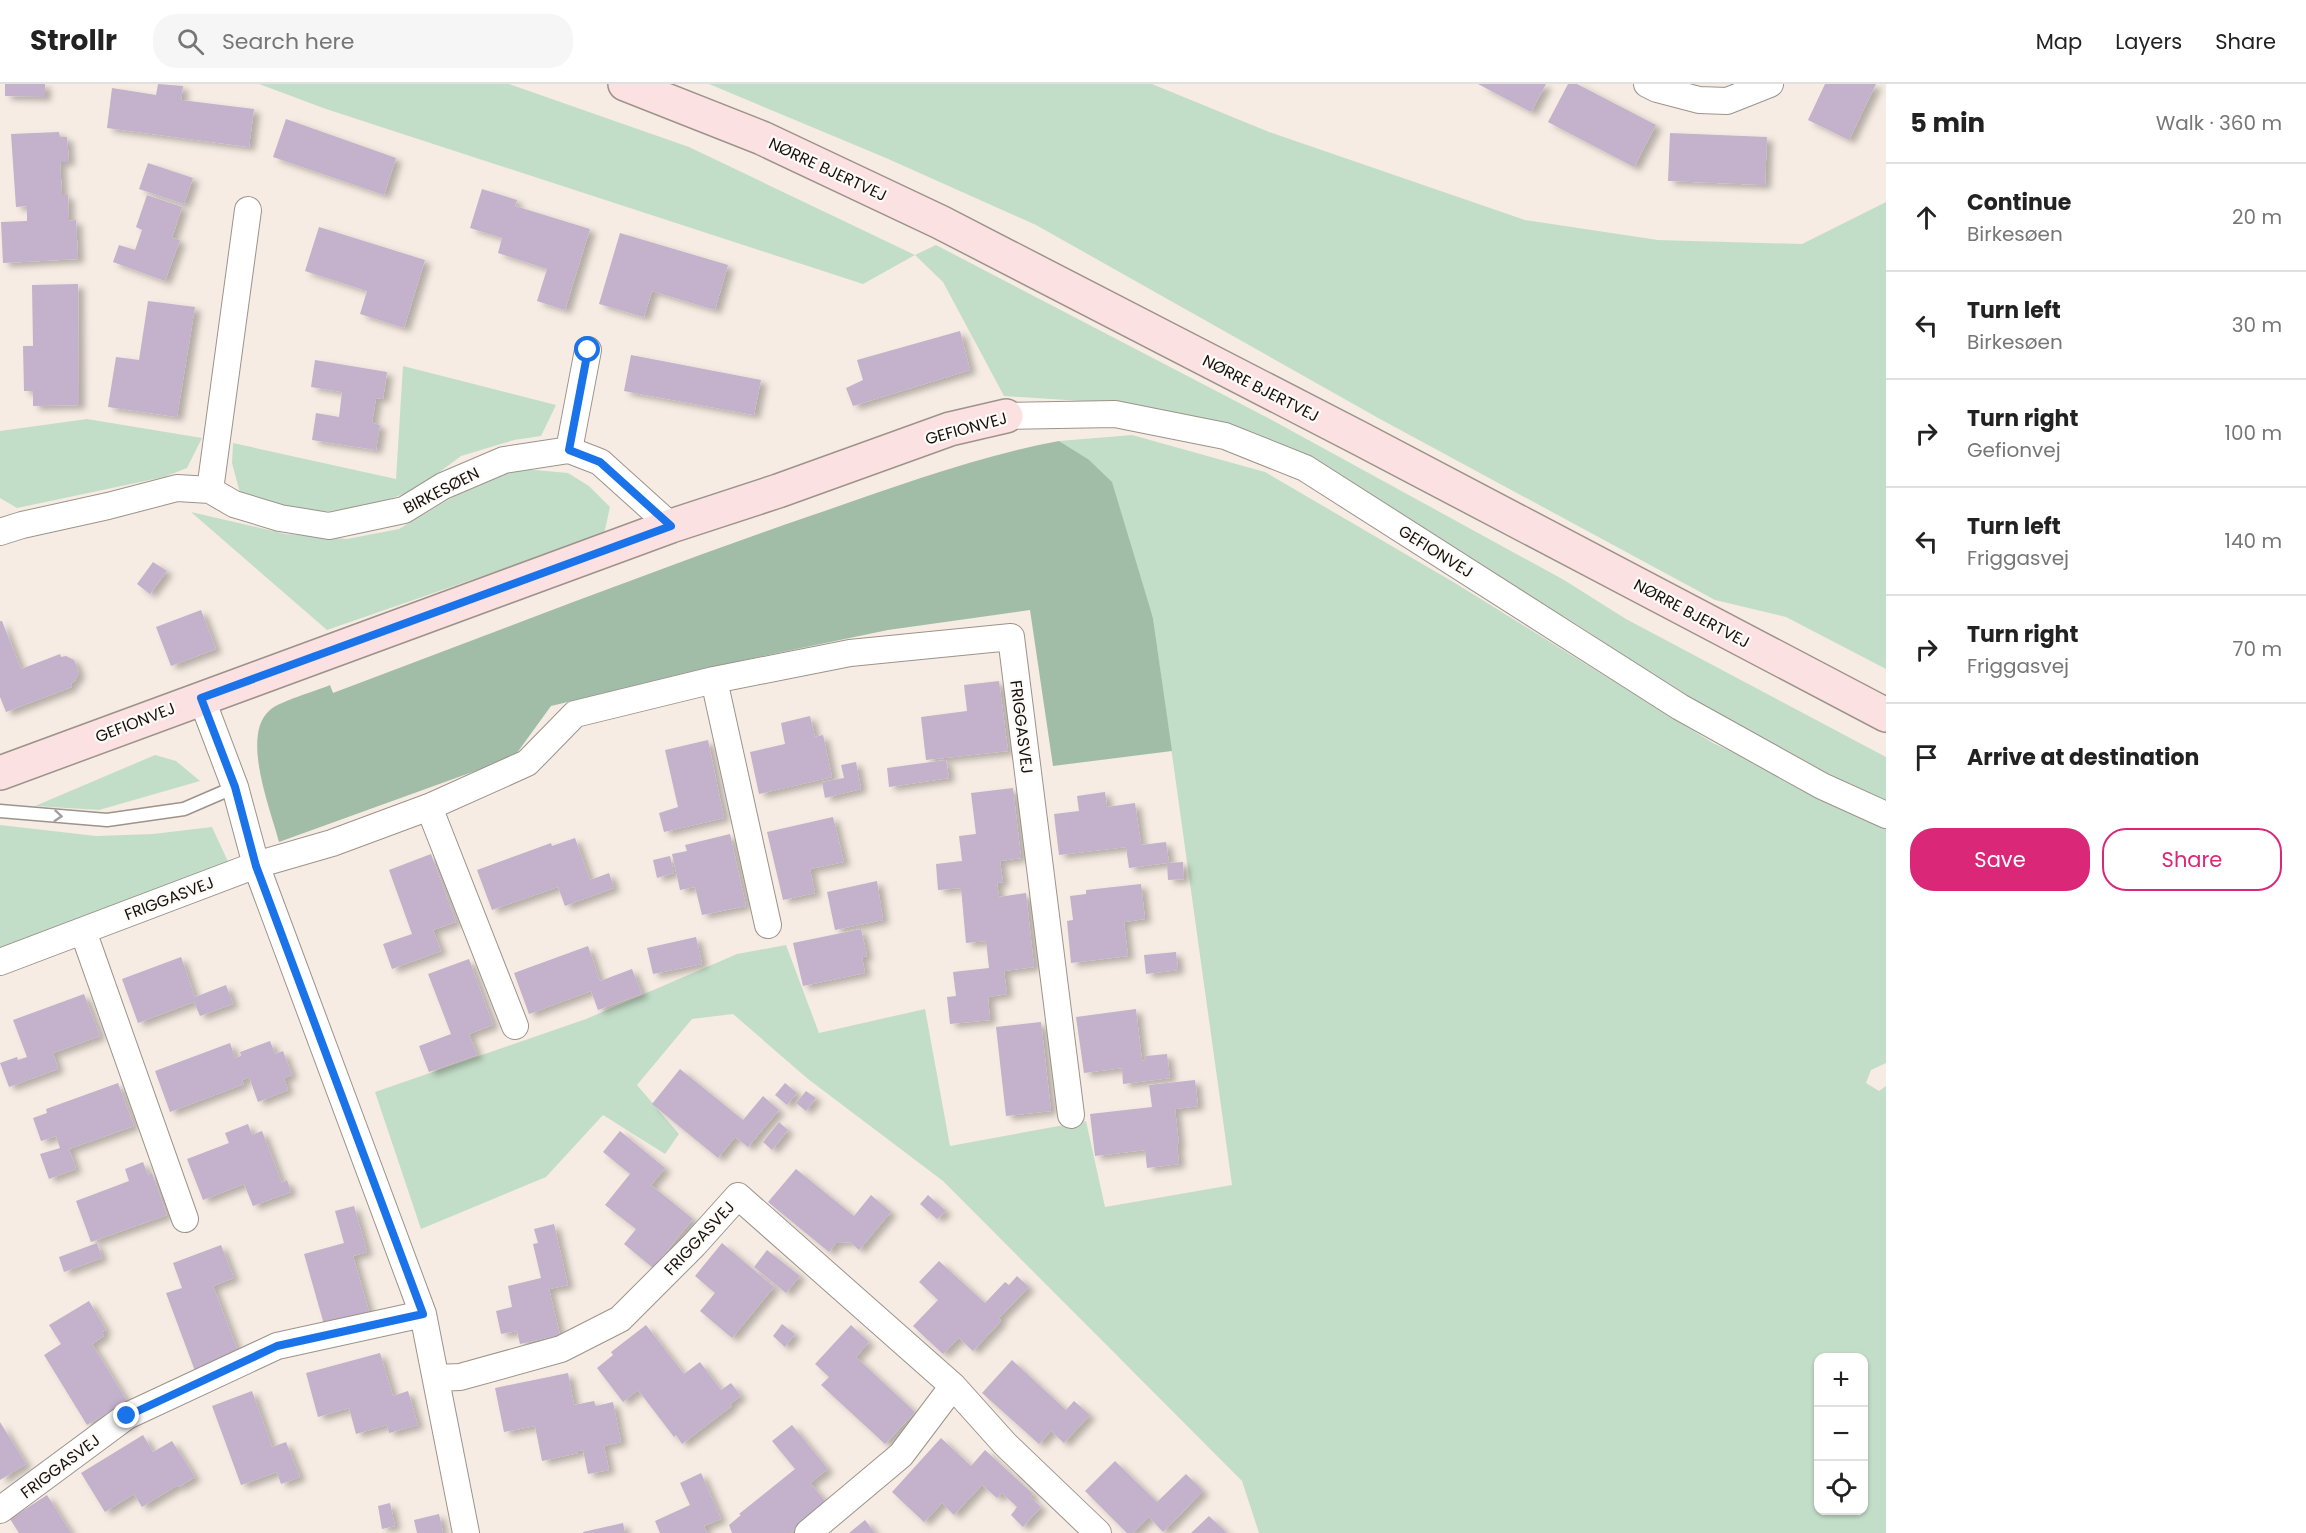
<!DOCTYPE html>
<html lang="en">
<head>
<meta charset="utf-8">
<style>
	:root { --surface:#fff; --page:#f6f6f6; --text:#222; --muted:#767676; --line:#e0e0e0; --accent:#db2777 }
	body { margin:0; font-family:Poppins,sans-serif; background:var(--page); color:var(--text) }
	.controls { position:absolute; right:18px; bottom:18px; display:grid; overflow:hidden; border-radius:12px; box-shadow:0 2px 4px #0004 }
	.controls button { width:54px; height:54px; display:grid; place-items:center; padding:0; border:0; border-bottom:2px solid var(--line); background:var(--surface); color:var(--text); font:30px sans-serif }
	.stop { position:absolute; width:18px; height:18px; margin:-14px; border:4px solid #1a73e8; border-radius:50%; background:#fff }
	.stop.end { background:#1a73e8; border-color:#fff; box-shadow:0 2px 6px #0008 }
	.list { margin:0; padding:0; list-style:none }
	h2 { display:flex; justify-content:space-between; align-items:center; height:78px; margin:0; padding:0 24px; font-size:26px }
	h2 small { font-size:20px; font-weight:400; color:var(--muted) }
	.list li { display:grid; grid-template-columns:39px 1fr auto; gap:18px; align-items:center; box-sizing:border-box; height:108px; padding:0 24px; border-top:2px solid var(--line) }
	.list b { display:block; font-size:22px; white-space:nowrap }
	.list p { margin:0; font-size:20px; white-space:nowrap; color:var(--muted) }
	.list em { font-size:20px; font-style:normal; color:var(--muted) }
	.actions { display:flex; gap:12px; padding:18px 24px }
	.actions a { flex:1; padding:14px 0; border:2px solid var(--accent); border-radius:24px; text-align:center; font-size:21px; color:var(--accent) }
	.actions .main { background:var(--accent); color:#fff }
	.icon { flex:none; width:33px; height:33px; fill:none; stroke:currentColor; stroke-width:2; stroke-linecap:round; stroke-linejoin:round }
	.map { position:relative; flex:none; width:1886px; height:1449px; overflow:hidden }
	header { display:flex; align-items:center; gap:36px; box-sizing:border-box; height:84px; padding:0 30px; background:var(--surface); border-bottom:2px solid var(--line) }
	header strong { font-size:28px }
	nav { display:flex; gap:33px; margin-inline-start:auto; font-size:21px }
	.search { width:420px; height:54px; background:var(--page); display:flex; align-items:center; gap:15px; box-sizing:border-box; padding:0 21px; border-radius:24px; color:var(--muted); font-size:22px }
	main { display:flex }
	aside { flex:1; background:var(--surface) }
	.map>svg:first-child { display:block }
</style>
</head>
<body>
<header>
<strong>Strollr</strong>
<div class="search"><svg class="icon" aria-label="search" viewBox="0 0 24 24"><circle cx="10" cy="10" r="6"/><path d="M15 15l6 6"/></svg>Search here</div>
<nav><a>Map</a><a>Layers</a><a>Share</a></nav>
</header>
<main>
<div class="map">
<svg width="1886" height="1449" viewBox="0 0 1886 1449">
	<defs>
		<filter id="shadow"><feDropShadow dx="6" dy="4" stdDeviation="3" flood-color="#0004"/></filter>
	</defs>
	<rect width="100%" height="100%" fill="#f6ece3"/>
	<!-- green -->
	<path fill="#c3dec8" fill-rule="evenodd" d="M 259,0 L 509,0 L 689,63 L 915,171 L 936,161 L 1270,335 L 1564,496 L 1626,535 L 1886,673 L 1886,719 L 1721,635 L 1578,541 L 1325,387 L 1114,319 L 1004,312 L 943,198 L 915,171 L 863,200 L 326,25 Z
		M 709,0 L 1152,0 L 1269,48 L 1525,136 L 1658,156 L 1802,160 L 1886,118 L 1886,585 L 1786,533 L 1715,516 L 1380,335 L 1036,141 L 886,74 Z
		M 403,282 L 556,321 L 541,352 L 514,356 L 461,372 L 414,407 L 360,424 L 309,429 L 240,409 L 232,379 L 233,359 L 396,395 Z
		M 87,335 L 202,354 L 187,384 L 164,393 L 17,424 L 0,414 L 0,347 Z
		M 1132,351 L 1265,388 L 1455,499 L 1713,659 L 1886,739 L 1886,979 L 1871,986 L 1866,999 L 1879,1007 L 1886,1002 L 1886,1449 L 1259,1449 L 1242,1397 L 943,1097 L 808,995 L 733,930 L 692,935 L 637,1001 L 679,1050 L 665,1070 L 603,1031 L 546,1093 L 421,1145 L 375,1008 L 586,935 L 737,870 L 786,861 L 819,949 L 925,925 L 950,1062 L 1086,1037 L 1105,1123 L 1232,1101 L 1153,534 L 1088,375 L 1059,357 ZM 1818,1274 L 1864,1274 L 1864,1426 L 1818,1426 Z
		M 524,385 L 568,389 L 589,402 L 610,423 L 604,450 L 327,546 L 191,428 L 286,450 L 347,455 L 399,445 L 480,397 Z
		M 155,671 L 176,677 L 200,697 L 99,726 L 35,722 Z
		M 0,741 L 96,752 L 153,750 L 212,743 L 231,784 L 0,870 Z"/>
	<!-- forest -->
	<path fill="#a2bda7" d="M 1059,357 L 1088,375 L 1112,398 L 1153,534 L 1172,667 L 1053,682 L 1030,526 L 888,546 L 744,576 L 551,622 L 514,673 L 279,758 C 271,726 240,651 270,626 C 280,617 316,607 330,601 L 333,609 C 491,550 648,488 807,433 C 890,405 973,373 1059,357 Z"/>
	<!-- building -->
	<path fill="#c4b1cb" filter="url(#shadow)" d="M 5,0 L 45,0 L 45,13 L 5,12 Z
		M 158,0 L 183,2 L 181,16 L 254,25 L 249,63 L 107,44 L 112,4 L 156,11 Z
		M 1478,0 L 1546,0 L 1531,28 Z
		M 1568,0 L 1577,0 L 1656,41 L 1634,83 L 1548,38 Z
		M 1825,0 L 1876,0 L 1849,56 L 1808,36 Z
		M 286,35 L 396,74 L 384,111 L 273,73 Z
		M 59,48 L 60,53 L 67,53 L 69,78 L 60,78 L 62,111 L 68,111 L 69,137 L 76,136 L 78,175 L 3,179 L 1,138 L 27,137 L 27,122 L 16,123 L 11,50 Z
		M 1670,49 L 1767,53 L 1765,101 L 1668,97 Z
		M 148,79 L 193,94 L 184,120 L 139,105 Z
		M 482,105 L 517,116 L 515,122 L 590,145 L 565,226 L 537,217 L 547,185 L 498,169 L 502,154 L 470,144 Z
		M 147,111 L 182,123 L 172,154 L 180,156 L 165,197 L 113,178 L 119,161 L 135,166 L 142,146 L 136,143 Z
		M 319,143 L 425,176 L 404,244 L 360,230 L 367,207 L 305,187 Z
		M 620,149 L 728,181 L 715,226 L 652,207 L 644,233 L 599,220 Z
		M 78,200 L 79,321 L 33,322 L 33,307 L 24,307 L 23,262 L 33,262 L 32,201 Z
		M 148,217 L 195,223 L 177,333 L 108,323 L 116,273 L 139,276 Z
		M 960,247 L 970,286 L 853,322 L 846,304 L 863,296 L 857,276 Z
		M 631,271 L 761,296 L 754,331 L 624,307 Z
		M 315,276 L 387,288 L 383,315 L 376,314 L 372,339 L 380,341 L 376,366 L 312,356 L 316,329 L 339,333 L 342,308 L 311,303 Z
		M 153,478 L 167,487 L 150,510 L 137,500 Z
		M 201,526 L 216,565 L 171,582 L 156,543 Z
		M 0,537 L 2,537 L 21,585 L 60,570 L 61,573 L 66,572 L 74,576 L 79,589 L 75,597 L 71,599 L 72,603 L 6,628 L 0,613 Z
		M 999,597 L 1008,667 L 926,676 L 921,633 L 967,627 L 964,601 Z
		M 810,632 L 815,653 L 823,651 L 832,693 L 759,710 L 750,668 L 785,660 L 781,639 Z
		M 708,656 L 724,734 L 664,748 L 659,729 L 678,723 L 665,666 Z
		M 946,676 L 949,694 L 889,703 L 887,684 Z
		M 856,678 L 861,705 L 825,714 L 822,698 L 844,694 L 841,681 Z
		M 1013,704 L 1021,774 L 1000,777 L 1003,798 L 997,799 L 999,813 L 1026,809 L 1034,883 L 1004,887 L 1007,910 L 988,913 L 990,936 L 950,940 L 947,913 L 956,912 L 953,888 L 989,884 L 986,857 L 966,859 L 961,804 L 938,806 L 936,780 L 962,777 L 959,752 L 976,750 L 971,709 Z
		M 1105,708 L 1107,723 L 1135,719 L 1141,761 L 1166,758 L 1169,779 L 1183,778 L 1184,795 L 1168,796 L 1167,779 L 1129,784 L 1126,763 L 1059,771 L 1054,730 L 1079,727 L 1077,712 Z
		M 833,733 L 844,778 L 810,785 L 815,809 L 783,816 L 767,748 Z
		M 730,750 L 746,822 L 702,831 L 695,803 L 680,806 L 672,770 L 687,767 L 685,761 Z
		M 575,754 L 590,796 L 609,789 L 614,804 L 565,822 L 558,803 L 492,826 L 477,786 L 551,759 L 552,762 Z
		M 431,770 L 456,838 L 433,846 L 441,867 L 392,885 L 383,860 L 412,850 L 389,786 Z
		M 670,772 L 674,789 L 657,794 L 653,776 Z
		M 877,797 L 883,836 L 835,846 L 827,808 Z
		M 1141,800 L 1145,835 L 1124,838 L 1128,872 L 1071,879 L 1067,837 L 1073,836 L 1070,812 L 1086,810 L 1086,806 Z
		M 861,845 L 867,872 L 862,873 L 865,889 L 803,902 L 793,859 Z
		M 696,853 L 702,880 L 653,890 L 647,864 Z
		M 588,862 L 600,897 L 632,885 L 642,910 L 598,926 L 591,907 L 529,930 L 514,889 Z
		M 1176,868 L 1178,886 L 1146,890 L 1144,871 Z
		M 181,873 L 195,913 L 226,901 L 233,920 L 200,932 L 194,918 L 138,939 L 122,895 Z
		M 469,875 L 493,941 L 469,950 L 477,971 L 429,988 L 419,962 L 451,950 L 428,890 Z
		M 84,910 L 100,952 L 53,969 L 58,985 L 9,1003 L 0,979 L 17,973 L 18,976 L 27,973 L 13,936 Z
		M 1136,925 L 1142,977 L 1146,976 L 1146,972 L 1167,970 L 1170,994 L 1123,1000 L 1122,984 L 1084,989 L 1076,933 Z
		M 1041,938 L 1051,1027 L 1006,1032 L 996,943 Z
		M 270,957 L 275,970 L 283,967 L 292,991 L 284,994 L 288,1006 L 258,1018 L 249,993 L 242,996 L 244,1000 L 170,1028 L 155,987 L 230,959 L 235,974 L 241,972 L 240,968 Z
		M 680,985 L 743,1036 L 763,1012 L 779,1026 L 748,1063 L 735,1053 L 718,1074 L 652,1020 Z
		M 1195,996 L 1198,1022 L 1175,1025 L 1179,1061 L 1177,1061 L 1179,1080 L 1147,1084 L 1145,1066 L 1095,1072 L 1090,1030 L 1152,1023 L 1149,1001 Z
		M 118,999 L 134,1042 L 69,1065 L 76,1085 L 49,1095 L 40,1070 L 60,1064 L 56,1052 L 41,1057 L 33,1034 L 47,1029 L 46,1025 Z
		M 785,999 L 797,1009 L 787,1021 L 775,1011 Z
		M 806,1007 L 816,1014 L 806,1027 L 796,1019 Z
		M 779,1038 L 788,1046 L 772,1066 L 763,1058 Z
		M 248,1040 L 252,1051 L 262,1047 L 282,1099 L 287,1096 L 291,1108 L 253,1122 L 244,1100 L 203,1116 L 187,1075 L 229,1059 L 225,1049 Z
		M 620,1047 L 665,1084 L 651,1101 L 693,1135 L 653,1184 L 624,1160 L 636,1145 L 605,1121 L 630,1090 L 603,1068 Z
		M 143,1078 L 148,1091 L 152,1089 L 167,1131 L 91,1158 L 76,1117 L 129,1097 L 125,1085 Z
		M 796,1085 L 854,1132 L 871,1111 L 891,1128 L 859,1166 L 850,1158 L 836,1159 L 829,1168 L 768,1118 Z
		M 928,1111 L 946,1127 L 937,1135 L 920,1120 Z
		M 354,1122 L 367,1168 L 353,1172 L 370,1231 L 325,1244 L 304,1170 L 344,1159 L 335,1127 Z
		M 554,1140 L 568,1201 L 549,1205 L 560,1251 L 520,1260 L 517,1247 L 501,1250 L 496,1227 L 512,1223 L 508,1202 L 541,1194 L 533,1160 L 538,1159 L 534,1145 Z
		M 97,1159 L 102,1174 L 64,1188 L 59,1173 Z
		M 722,1159 L 774,1203 L 732,1254 L 700,1227 L 715,1209 L 695,1192 Z
		M 221,1161 L 234,1194 L 213,1202 L 239,1270 L 195,1287 L 166,1209 L 182,1204 L 173,1179 Z
		M 767,1166 L 800,1192 L 786,1209 L 754,1183 Z
		M 939,1177 L 985,1219 L 1005,1198 L 1009,1201 L 1017,1192 L 1029,1203 L 999,1234 L 1001,1237 L 973,1267 L 959,1254 L 943,1270 L 913,1242 L 938,1216 L 919,1198 Z
		M 89,1217 L 106,1246 L 102,1248 L 104,1252 L 92,1260 L 127,1317 L 87,1341 L 44,1271 L 61,1260 L 49,1241 Z
		M 782,1240 L 795,1250 L 785,1263 L 773,1252 Z
		M 646,1241 L 684,1290 L 700,1278 L 721,1306 L 731,1299 L 741,1312 L 730,1320 L 732,1322 L 682,1360 L 676,1351 L 674,1353 L 638,1306 L 623,1318 L 597,1284 L 613,1271 L 611,1268 Z
		M 851,1241 L 869,1258 L 856,1273 L 915,1328 L 885,1360 L 821,1301 L 829,1293 L 815,1280 Z
		M 380,1269 L 393,1312 L 408,1307 L 418,1341 L 389,1349 L 387,1341 L 356,1350 L 349,1324 L 318,1333 L 306,1289 Z
		M 1012,1276 L 1066,1326 L 1074,1317 L 1090,1331 L 1064,1359 L 1051,1347 L 1039,1360 L 982,1309 Z
		M 568,1289 L 574,1321 L 594,1317 L 596,1322 L 613,1318 L 621,1358 L 604,1362 L 609,1386 L 588,1390 L 583,1366 L 577,1367 L 578,1369 L 542,1377 L 535,1342 L 504,1348 L 495,1304 Z
		M 252,1307 L 272,1363 L 286,1358 L 300,1393 L 281,1400 L 277,1388 L 241,1401 L 212,1322 Z
		M 0,1338 L 26,1380 L 0,1396 Z
		M 792,1341 L 828,1385 L 810,1399 L 827,1419 L 790,1449 L 732,1449 L 729,1441 L 741,1431 L 739,1430 L 795,1385 L 772,1357 Z
		M 143,1351 L 153,1368 L 172,1357 L 195,1393 L 179,1403 L 178,1401 L 142,1423 L 134,1410 L 105,1428 L 81,1389 Z
		M 941,1354 L 971,1382 L 985,1366 L 1033,1410 L 1030,1413 L 1041,1423 L 1023,1443 L 1011,1431 L 1017,1423 L 1002,1409 L 997,1414 L 982,1401 L 954,1431 L 942,1419 L 924,1438 L 892,1408 Z
		M 1115,1377 L 1157,1418 L 1186,1390 L 1203,1407 L 1163,1448 L 1149,1433 L 1133,1449 L 1127,1449 L 1085,1407 Z
		M 701,1389 L 721,1435 L 704,1442 L 707,1449 L 660,1449 L 655,1437 L 690,1421 L 680,1399 Z
		M 47,1411 L 71,1449 L 19,1449 L 10,1435 Z
		M 390,1419 L 395,1442 L 382,1445 L 378,1422 Z
		M 439,1430 L 443,1449 L 417,1449 L 414,1436 Z
		M 1209,1432 L 1227,1449 L 1191,1449 Z
		M 865,1436 L 875,1449 L 849,1449 Z
		M 623,1439 L 625,1449 L 583,1449 L 583,1448 Z"/>
	<g fill="none" stroke-linecap="round" stroke-linejoin="round">
		<defs>
			<path id="lane" d="M 0,727 L 107,736 L 184,725 L 235,703"/>
			<path id="street" d="M 1647,0 L 1657,5 L 1699,16 L 1727,17 L 1770,0
				M 1006,332 L 1115,330 L 1225,352 L 1305,384 L 1680,623 L 1822,702 L 1886,731
				M 569,366 L 588,266
				M 210,406 L 248,126
				M 0,448 L 22,441 L 108,422 L 177,404 L 210,406 L 234,420 L 280,434 L 329,442 L 404,426 L 443,402 L 504,376 L 569,366 L 600,378 L 671,442
				M 714,596 L 768,841
				M 201,613 L 235,703 L 256,781 L 423,1230 L 466,1449
				M 429,723 L 515,942
				M 83,847 L 185,1135
				M 0,878 L 256,781 L 332,759 L 429,723 L 527,679 L 575,630 L 714,596 L 850,569 L 1011,553 L 1071,1031
				M 436,1294 L 460,1293 L 561,1265 L 620,1235 L 694,1161 L 738,1112 L 953,1302 L 1005,1360 L 1098,1449
				M 0,1426 L 127,1332 L 277,1262 L 423,1230
				M 808,1449 L 901,1371 L 953,1302"/>
			<path id="secondary" d="M 625,0 L 762,54 L 940,138 L 1359,354 L 1886,631
				M 0,689 L 671,442 L 778,407 L 950,345 L 1006,332"/>
		</defs>
		<!-- lane casing -->
		<use href="#lane" stroke="#9c938a" stroke-width="15"/>
		<!-- street casing -->
		<use href="#street" stroke="#9c938a" stroke-width="28"/>
		<!-- secondary casing -->
		<use href="#secondary" stroke="#9c938a" stroke-width="36"/>
		<!-- lane -->
		<use href="#lane" stroke="#fff" stroke-width="12"/>
		<!-- street -->
		<use href="#street" stroke="#fff" stroke-width="26"/>
		<!-- secondary -->
		<use href="#secondary" stroke="#fce1e2" stroke-width="33"/>
	</g>
	<!-- one-way arrows -->
	<defs><path id="oneway-chevron" d="M-2-3.5L2.5 0L-2 3.5" fill="none" stroke-width="1.6" stroke-linecap="round" stroke-linejoin="round" transform="scale(1.5)"/></defs>
	<use stroke="#a1a09f" href="#oneway-chevron" transform="translate(58 732) rotate(5)"/>
	<g fill="none" stroke-linecap="round" stroke-linejoin="round">
		<!-- route -->
		<path stroke="#1a73e8" stroke-width="8" d="M 127,1332 L 277,1262 L 423,1230 L 256,782 L 235,703 L 201,614 L 671,442 L 600,378 L 569,366 L 588,266"/>
	</g>
	<g text-anchor="middle" stroke-width="4.5" stroke-linejoin="round" paint-order="stroke">
		<!-- street labels -->
		<g font-size="16" fill="#14110e" stroke="#fefaf7">
			<text transform="translate(828 85) rotate(25)" y="6">NØRRE BJERTVEJ</text>
			<text transform="translate(1261 304) rotate(27)" y="6">NØRRE BJERTVEJ</text>
			<text transform="translate(966 344) rotate(-15)" y="6">GEFIONVEJ</text>
			<text transform="translate(441 406) rotate(-27)" y="6">BIRKESØEN</text>
			<text transform="translate(1436 467) rotate(32)" y="6">GEFIONVEJ</text>
			<text transform="translate(1692 529) rotate(28)" y="6">NØRRE BJERTVEJ</text>
			<text transform="translate(135 638) rotate(-21)" y="6">GEFIONVEJ</text>
			<text transform="translate(1022 643) rotate(83)" y="6">FRIGGASVEJ</text>
			<text transform="translate(169 814) rotate(-21)" y="6">FRIGGASVEJ</text>
			<text transform="translate(699 1154) rotate(-47)" y="6">FRIGGASVEJ</text>
			<text transform="translate(60 1382) rotate(-37)" y="6">FRIGGASVEJ</text>
		</g>
	</g>
</svg>
<div class="controls">
<button>+</button>
<button>−</button>
<button><svg class="icon" aria-label="locate" viewBox="0 0 24 24"><circle cx="12" cy="12" r="6"/><path d="M12 2v4M12 18v4M2 12h4M18 12h4"/></svg></button>
</div>
<div class="stop" style="left:588px;top:266px"></div>
<div class="stop end" style="left:127px;top:1332px"></div>
</div>
<aside>
<h2>5 min<small>Walk · 360 m</small></h2>
<ul class="list">
<li><svg class="icon" aria-label="ahead" viewBox="0 0 24 24"><path d="M12 20V5M6 11l6-6 6 6"/></svg><div><b>Continue</b><p>Birkesøen</p></div><em>20 m</em></li>
<li><svg class="icon" aria-label="left" viewBox="0 0 24 24"><path d="M17 20v-9H6M10 6l-5 5 5 5"/></svg><div><b>Turn left</b><p>Birkesøen</p></div><em>30 m</em></li>
<li><svg class="icon" aria-label="right" viewBox="0 0 24 24"><path d="M7 20v-9h11M14 6l5 5-5 5"/></svg><div><b>Turn right</b><p>Gefionvej</p></div><em>100 m</em></li>
<li><svg class="icon" aria-label="left" viewBox="0 0 24 24"><path d="M17 20v-9H6M10 6l-5 5 5 5"/></svg><div><b>Turn left</b><p>Friggasvej</p></div><em>140 m</em></li>
<li><svg class="icon" aria-label="right" viewBox="0 0 24 24"><path d="M7 20v-9h11M14 6l5 5-5 5"/></svg><div><b>Turn right</b><p>Friggasvej</p></div><em>70 m</em></li>
<li><svg class="icon" aria-label="arrive" viewBox="0 0 24 24"><path d="M6 21V4h12l-3 4 3 4H6"/></svg><div><b>Arrive at destination</b></div></li>
</ul>
<div class="actions"><a class="main">Save</a><a>Share</a></div>
</aside>
</main>
</body>
</html>
